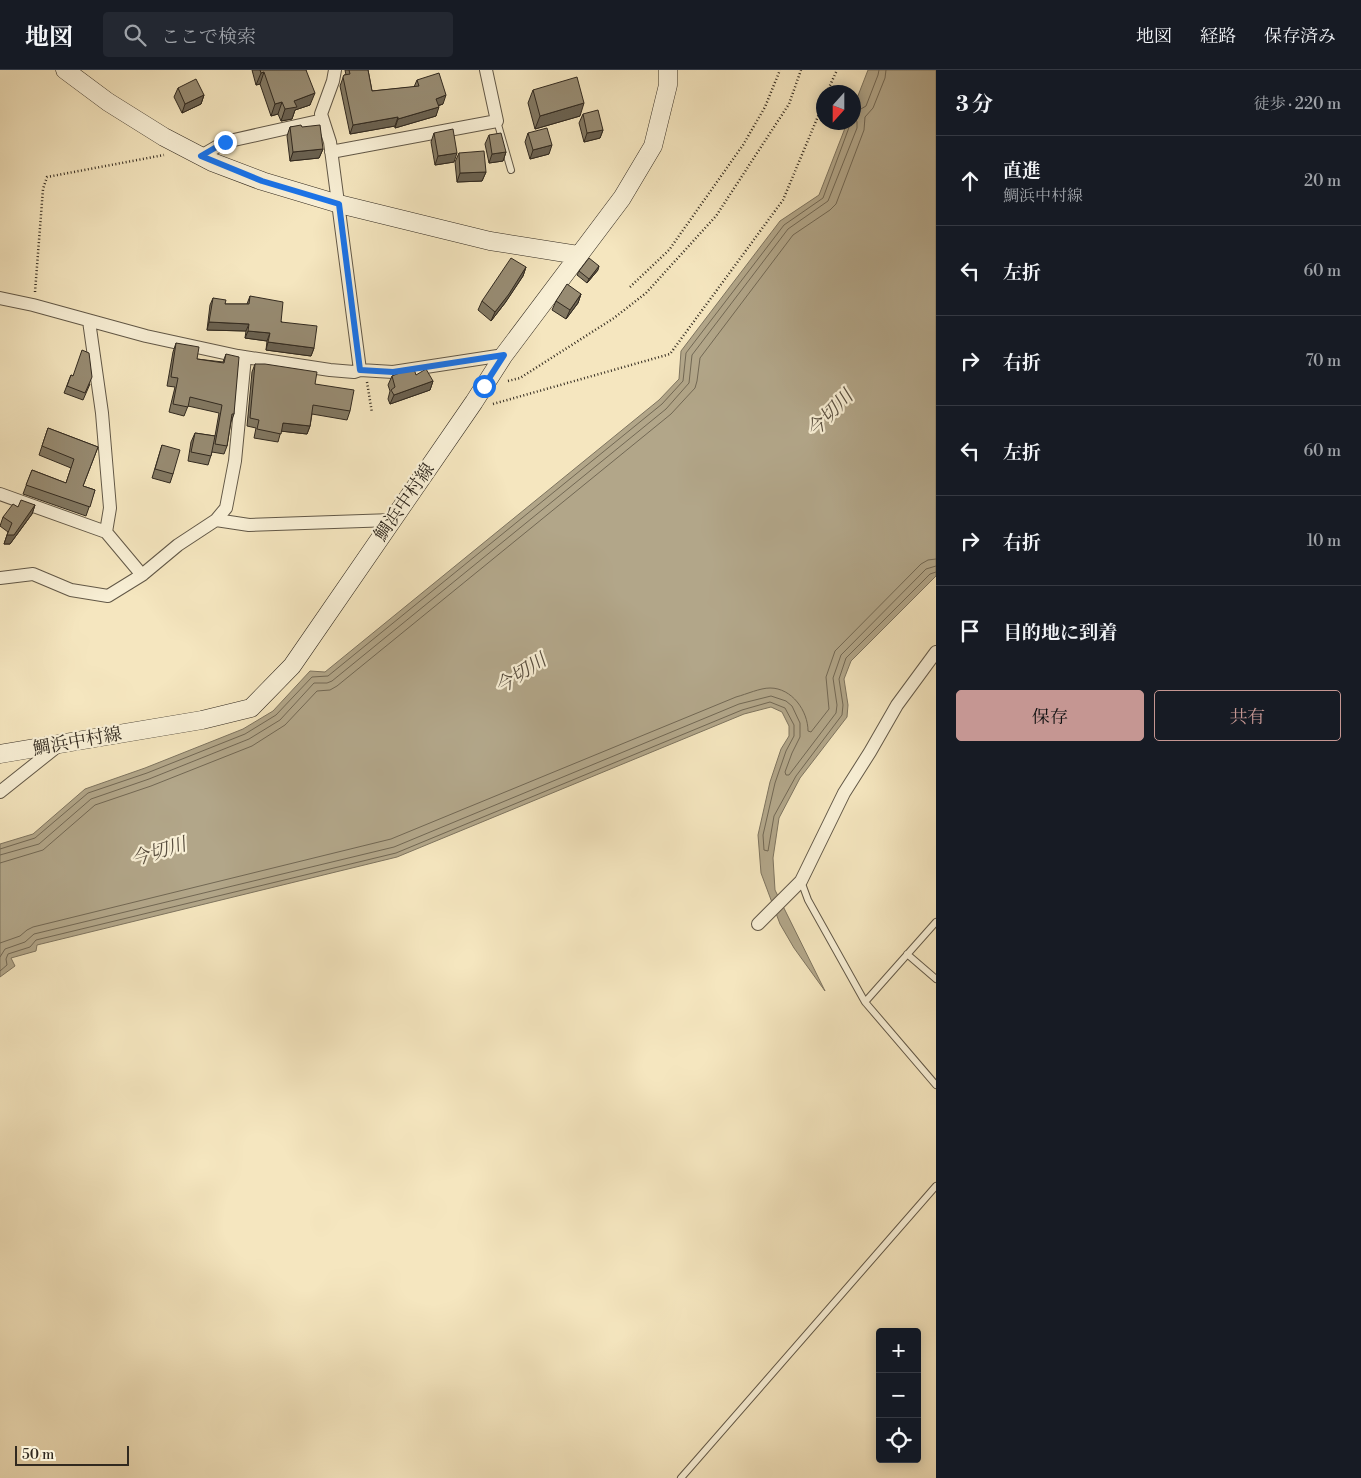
<!DOCTYPE html>
<html lang="ja">
<head>
<meta charset="utf-8">
<style>
	:root { --surface:#171b24; --page:#242831; --text:#f1f3f6; --muted:#9ea1a6; --line:#363941; --accent:#c59692 }
	body { margin:0; font-family:"Libre Bodoni","Noto Serif JP",serif; background:var(--page); color:var(--text) }
	.controls { position:absolute; right:15px; bottom:15px; display:grid; overflow:hidden; border-radius:5px; box-shadow:0 2px 12px #0003 }
	.controls button { width:45px; height:45px; display:grid; place-items:center; padding:0; border:0; border-bottom:1px solid var(--line); background:var(--surface); color:var(--text); font:25px sans-serif }
	.compass { position:absolute; left:816px; top:15px; width:45px; height:45px; border-radius:50%; background:var(--surface); box-shadow:0 2px 12px #0003; rotate:201deg }
	.scale { position:absolute; left:15px; bottom:12px; width:114px; box-sizing:border-box; padding-left:5px; border:2px solid #31291f; border-top:0; font-size:14px; line-height:18px; white-space:nowrap; color:#31291f; -webkit-text-stroke:4px #f8efd5; paint-order:stroke }
	.stop { position:absolute; width:15px; height:15px; margin:-11px; border:4px solid #1a73e8; border-radius:50%; background:#fff }
	.stop.end { background:#1a73e8; border-color:#fff; box-shadow:0 1px 5px #0008 }
	.list { margin:0; padding:0; list-style:none }
	h2 { display:flex; justify-content:space-between; align-items:center; height:65px; margin:0; padding:0 20px; font-size:21px }
	h2 small { font-size:16px; font-weight:400; color:var(--muted) }
	.list li { display:grid; grid-template-columns:32px 1fr auto; gap:15px; align-items:center; box-sizing:border-box; height:90px; padding:0 20px; border-top:1px solid var(--line) }
	.list b { display:block; font-size:19px; white-space:nowrap }
	.list p { margin:0; font-size:16px; white-space:nowrap; color:var(--muted) }
	.list em { font-size:16px; font-style:normal; color:var(--muted) }
	.actions { display:flex; gap:10px; padding:15px 20px }
	.actions a { flex:1; padding:11px 0; border:1px solid var(--accent); border-radius:5px; text-align:center; font-size:18px; color:var(--accent) }
	.actions .main { background:var(--accent); color:#111 }
	.icon { flex:none; width:28px; height:28px; fill:none; stroke:currentColor; stroke-width:2; stroke-linecap:round; stroke-linejoin:round }
	.map { position:relative; flex:none; width:936px; height:1408px; overflow:hidden }
	header { display:flex; align-items:center; gap:30px; box-sizing:border-box; height:70px; padding:0 25px; background:var(--surface); border-bottom:1px solid var(--line) }
	header strong { font-size:24px }
	nav { display:flex; gap:28px; margin-inline-start:auto; font-size:18px }
	.search { width:350px; height:45px; background:var(--page); display:flex; align-items:center; gap:12px; box-sizing:border-box; padding:0 18px; border-radius:5px; color:var(--muted); font-size:19px }
	main { display:flex }
	aside { flex:1; background:var(--surface) }
	.map>svg:first-child { display:block }
</style>
</head>
<body>
<header>
<strong>地図</strong>
<div class="search"><svg class="icon" aria-label="search" viewBox="0 0 24 24"><circle cx="10" cy="10" r="6"/><path d="M15 15l6 6"/></svg>ここで検索</div>
<nav><a>地図</a><a>経路</a><a>保存済み</a></nav>
</header>
<main>
<div class="map">
<svg width="936" height="1408" viewBox="0 0 936 1408">
	<rect width="100%" height="100%" fill="#f5e6bf"/>
	<filter id="stains"><feTurbulence type="fractalNoise" baseFrequency=".004" numOctaves="4"/><feColorMatrix values="0 0 0 0 .2 0 0 0 0 .09 0 0 0 0 .02 0 0 0 .5 -.17"/></filter>
	<radialGradient id="worn" r=".72"><stop offset=".6" stop-color="#630" stop-opacity="0"/><stop offset="1" stop-color="#630" stop-opacity=".3"/></radialGradient>
	<!-- water -->
	<path fill="#b2a689" stroke="#7e745f" d="M 868,0 L 936,0 L 936,506 L 851,591 L 844,609 L 848,635 L 847,647 L 800,708 L 779,748 L 773,788 L 775,820 L 825,921 L 794,878 L 780,854 L 761,803 L 758,765 L 770,712 L 781,679 L 789,666 L 789,656 L 782,642 L 771,637 L 744,644 L 397,787 L 37,875 L 36,881 L 11,888 L 15,896 L 0,907 L 0,774 L 33,764 L 85,719 L 145,698 L 243,659 L 273,641 L 310,601 L 325,602 L 659,330 L 679,309 L 681,281 L 780,151 L 819,125 L 847,53 L 854,52 L 854,36 Z"/>
	<g fill="none" stroke-linecap="round" stroke-linejoin="round">
		<!-- shore -->
		<path stroke="#726854" stroke-width="1" d="M 0,779 L 35,768 L 88,723 L 147,703 L 245,664 L 276,645 L 312,607 L 328,606 L 662,334 L 683,311 L 686,283 L 784,155 L 823,128 L 851,52
			M 0,785 L 39,774 L 91,729 L 149,709 L 249,669 L 280,650 L 314,613 L 327,613 L 332,611 L 666,339 L 689,313 L 692,285 L 788,159 L 828,131 L 857,58 L 857,52 L 854,43 L 866,36 L 878,5 L 879,0
			M 0,793 L 43,780 L 95,735 L 151,716 L 252,676 L 285,655 L 317,621 L 330,620 L 337,616 L 671,344 L 695,318 L 697,311 L 700,288 L 793,165 L 830,140 L 836,134 L 864,60 L 865,47 L 873,38 L 885,8 L 886,0
			M 0,873 L 20,866 L 27,860 L 33,857 L 391,769 L 736,627 C 747,624 760,618 770,618 C 792,618 808,641 808,661 L 811,662 L 829,639 L 826,607 L 835,581 L 921,494 L 928,490 L 936,489
			M 0,887 L 5,879 L 25,872 L 34,864 L 394,777 L 739,634 L 771,626 L 786,631 L 792,636 L 800,653 L 800,667 L 792,683 L 785,702 L 786,705 L 789,705 L 836,643 L 837,635 L 833,608 L 841,585 L 926,499 L 936,496
			M 0,901 L 7,895 L 6,889 L 8,884 L 30,877 L 36,870 L 396,783 L 742,640 L 770,632 L 785,638 L 794,655 L 794,666 L 786,681 L 775,713 L 763,765 L 764,780 L 768,781 L 774,746 L 796,706 L 842,645 L 843,635 L 839,609 L 846,588 L 930,504 L 936,502"/>
		<defs>
			<path id="lane" d="M 497,51 L 511,100
				M 801,811 L 808,830 L 865,932
				M 936,852 L 865,932 L 936,1015
				M 907,884 L 936,909
				M 681,1408 L 936,1116"/>
			<path id="street" d="M 335,0 L 333,11 L 321,44 L 330,72 L 360,300
				M 331,82 L 497,51 L 486,0
				M 201,86 L 225,72 L 323,50
				M 0,228 L 33,235 L 146,266 L 238,286 L 330,300 L 354,302 L 360,300 L 393,302 L 504,285
				M 89,251 L 102,343 L 110,438 L 106,462 L 142,505 L 178,475 L 216,450
				M 245,287 L 235,391 L 226,438 L 216,450 L 249,455 L 392,450
				M 0,424 L 106,462
				M 0,508 L 33,504 L 71,520 L 108,526 L 142,505
				M 0,722 L 59,675
				M 758,854 L 801,811 L 844,723 L 870,682 L 897,635 L 936,582"/>
			<path id="secondary" d="M 65,0 L 108,32 L 164,67 L 212,92 L 262,111 L 339,134 L 490,171 L 578,185
				M 0,684 L 202,650 L 251,638 L 292,596 L 474,332 L 504,285 L 622,128 L 653,76 L 668,15 L 668,0"/>
		</defs>
		<!-- lane casing -->
		<use href="#lane" stroke="#625847" stroke-width="8"/>
		<!-- street casing -->
		<use href="#street" stroke="#625847" stroke-width="14"/>
		<!-- secondary casing -->
		<use href="#secondary" stroke="#31291f" stroke-width="19"/>
		<!-- path -->
		<path stroke="#31291f" stroke-width="2.5" stroke-dasharray="1 2.5" stroke-linecap="butt" d="M 827,22 L 837,0
			M 630,217 L 669,180 L 743,75 L 765,37 L 780,0
			M 35,222 L 43,119 L 47,107 L 164,85
			M 508,311 L 520,308 L 614,248 L 646,223 L 716,146 L 789,34 L 801,0
			M 367,312 L 372,343
			M 493,334 L 670,284 L 783,130 L 824,32"/>
		<!-- lane -->
		<use href="#lane" stroke="#f8efd5" stroke-width="6"/>
		<!-- street -->
		<use href="#street" stroke="#f8efd5" stroke-width="12"/>
		<!-- secondary -->
		<use href="#secondary" stroke="#f8efd5" stroke-width="18"/>
	</g>
	<!-- wall -->
	<path fill="#827862" stroke="#31291f" d="M 252,0 L 306,0 L 310,35 L 295,40 L 292,49 L 281,51 L 278,44 L 271,46 L 260,14 L 256,15 Z
		M 345,0 L 368,0 L 372,21 L 414,17 L 417,10 L 443,34 L 438,36 L 436,46 L 395,58 L 395,56 L 350,64 L 340,16 L 344,5 L 346,5 Z
		M 178,18 L 204,25 L 201,34 L 182,43 L 174,27 Z
		M 533,20 L 580,46 L 535,59 L 528,33 Z
		M 583,44 L 603,60 L 600,68 L 584,72 L 579,53 Z
		M 290,57 L 302,57 L 323,79 L 319,88 L 290,91 L 287,66 Z
		M 434,63 L 454,92 L 435,95 L 431,72 Z
		M 528,63 L 549,84 L 530,89 L 525,72 Z
		M 489,65 L 506,82 L 503,91 L 489,93 L 485,74 Z
		M 459,83 L 486,102 L 482,111 L 457,112 L 455,92 Z
		M 526,197 L 523,206 L 505,233 L 491,251 L 478,240 L 482,231 Z
		M 598,200 L 587,213 L 577,205 L 579,201 Z
		M 581,224 L 578,233 L 566,249 L 552,240 L 556,231 Z
		M 250,226 L 314,278 L 311,286 L 266,280 L 267,271 L 245,268 L 246,261 L 207,260 L 210,235 L 213,228 L 225,234 L 247,234 Z
		M 176,273 L 197,289 L 223,292 L 226,284 L 234,344 L 231,352 L 227,376 L 224,384 L 212,382 L 208,395 L 188,391 L 191,372 L 195,363 L 215,366 L 219,343 L 188,336 L 184,346 L 169,342 L 175,317 L 167,316 L 173,282 Z
		M 255,294 L 315,314 L 350,341 L 347,350 L 312,344 L 310,356 L 307,364 L 281,361 L 278,372 L 254,368 L 256,358 L 247,356 L 252,302 Z
		M 71,305 L 90,314 L 83,330 L 64,323 Z
		M 416,305 L 433,311 L 430,320 L 390,334 L 388,329 L 390,321 L 388,315 L 392,306 Z
		M 48,358 L 98,377 L 83,416 L 95,420 L 86,446 L 23,424 L 32,400 L 66,413 L 71,398 L 39,385 Z
		M 162,375 L 173,404 L 170,413 L 152,408 Z
		M 35,435 L 32,444 L 10,474 L 4,474 L 8,462 L 0,456 L 3,447 L 18,437 Z"/>
	<!-- shaded-wall -->
	<path fill="#6a6150" stroke="#31291f" d="M 264,2 L 260,14 L 256,15 L 261,3 Z
		M 315,23 L 310,35 L 295,40 L 292,49 L 281,51 L 285,39 L 294,31 Z
		M 204,25 L 201,34 L 182,43 L 185,34 Z
		M 446,25 L 443,34 L 433,37 L 436,29 Z
		M 282,32 L 278,44 L 271,46 L 275,34 Z
		M 584,33 L 580,46 L 535,59 L 540,46 Z
		M 439,37 L 436,46 L 395,58 L 398,49 Z
		M 398,47 L 395,56 L 350,64 L 353,55 Z
		M 603,60 L 600,68 L 584,72 L 587,63 Z
		M 552,75 L 549,84 L 530,89 L 533,80 Z
		M 323,79 L 319,88 L 290,91 L 293,82 Z
		M 506,82 L 503,91 L 489,93 L 492,84 Z
		M 457,83 L 454,92 L 435,95 L 438,86 Z
		M 486,102 L 482,111 L 457,112 L 460,103 Z
		M 599,196 L 598,200 L 587,213 L 589,209 Z
		M 526,197 L 523,206 L 505,233 L 491,251 L 495,242 Z
		M 581,224 L 578,233 L 566,249 L 570,240 Z
		M 209,252 L 249,254 L 246,261 L 207,260 Z
		M 248,261 L 270,263 L 267,271 L 245,268 Z
		M 268,272 L 314,278 L 311,286 L 266,280 Z
		M 433,311 L 430,320 L 390,334 L 394,325 Z
		M 283,353 L 310,356 L 307,364 L 280,361 Z
		M 35,435 L 32,444 L 10,474 L 4,474 L 7,465 Z"/>
	<!-- building -->
	<path fill="#978b72" stroke="#31291f" d="M 260,0 L 306,0 L 315,23 L 294,31 L 297,37 L 285,39 L 282,32 L 275,34 L 264,2 L 261,3 Z
		M 349,0 L 368,0 L 372,21 L 419,16 L 417,10 L 439,3 L 446,25 L 436,29 L 439,37 L 398,49 L 398,47 L 353,55 L 343,7 L 344,5 L 350,4 Z
		M 577,7 L 584,33 L 540,46 L 533,20 Z
		M 196,9 L 204,25 L 185,34 L 178,18 Z
		M 598,40 L 603,60 L 587,63 L 583,44 Z
		M 301,55 L 302,57 L 320,55 L 323,79 L 293,82 L 290,57 Z
		M 547,58 L 552,75 L 533,80 L 528,63 Z
		M 453,59 L 457,83 L 438,86 L 434,63 Z
		M 501,63 L 506,82 L 492,84 L 489,65 Z
		M 484,81 L 486,102 L 460,103 L 459,83 Z
		M 511,188 L 526,197 L 509,224 L 495,242 L 482,231 Z
		M 589,188 L 599,196 L 589,209 L 579,201 Z
		M 567,214 L 581,224 L 570,240 L 556,231 Z
		M 250,226 L 283,232 L 281,252 L 317,256 L 314,278 L 268,272 L 270,263 L 248,261 L 249,254 L 209,252 L 213,228 L 226,230 L 225,234 L 249,234 Z
		M 176,273 L 199,277 L 197,289 L 224,293 L 226,284 L 239,287 L 234,344 L 232,344 L 227,376 L 215,374 L 222,335 L 190,327 L 188,337 L 173,334 L 178,308 L 171,307 Z
		M 82,280 L 89,283 L 92,307 L 85,323 L 67,316 L 71,305 L 73,306 Z
		M 255,294 L 265,294 L 317,302 L 315,314 L 354,320 L 350,341 L 313,335 L 310,356 L 283,353 L 281,364 L 257,359 L 259,350 L 250,348 Z
		M 414,299 L 416,305 L 426,299 L 433,311 L 394,325 L 391,320 L 395,317 L 392,306 L 407,300 Z
		M 48,358 L 98,377 L 83,416 L 95,420 L 90,437 L 26,415 L 32,400 L 66,413 L 74,389 L 42,376 Z
		M 195,363 L 215,366 L 211,386 L 191,382 Z
		M 162,375 L 180,380 L 173,404 L 155,399 Z
		M 21,430 L 35,435 L 14,465 L 7,465 L 12,453 L 3,447 L 13,434 L 18,437 Z"/>
	<g fill="none" stroke-linecap="round" stroke-linejoin="round">
		<!-- route -->
		<path stroke="#1a73e8" stroke-width="6" d="M 225,72 L 201,86 L 262,111 L 339,134 L 360,300 L 393,302 L 504,285 L 484,316"/>
	</g>
	<g text-anchor="middle" stroke-width="4.5" stroke-linejoin="round" paint-order="stroke">
		<!-- street labels -->
		<g font-size="18" fill="#31291f" stroke="#f8efd5">
			<text transform="translate(404 432) rotate(-55)" y="6">鯛浜中村線</text>
			<text transform="translate(77 671) rotate(-10)" y="6">鯛浜中村線</text>
		</g>
		<!-- water labels -->
		<g font-size="19" font-style="italic" fill="#584e3f" stroke="#f8efd5">
			<text transform="translate(829 343) rotate(-46)" y="7">今切川</text>
			<text transform="translate(520 603) rotate(-33)" y="7">今切川</text>
			<text transform="translate(158 781) rotate(-17)" y="7">今切川</text>
		</g>
	</g>
	<rect width="100%" height="100%" filter="url(#stains)"/>
	<rect width="100%" height="100%" fill="url(#worn)"/>
</svg>
<div class="controls">
<button>+</button>
<button>−</button>
<button><svg class="icon" aria-label="locate" viewBox="0 0 24 24"><circle cx="12" cy="12" r="6"/><path d="M12 2v4M12 18v4M2 12h4M18 12h4"/></svg></button>
</div>
<svg class="compass" viewBox="-18 -18 36 36"><path d="M0-13l5 13h-10z" fill="#e53935"/><path d="M0 13l5-13h-10z" fill="#9ea1a6"/></svg>
<div class="scale">50 m</div>
<div class="stop" style="left:484px;top:316px"></div>
<div class="stop end" style="left:225px;top:72px"></div>
</div>
<aside>
<h2>3 分<small>徒歩 · 220 m</small></h2>
<ul class="list">
<li><svg class="icon" aria-label="ahead" viewBox="0 0 24 24"><path d="M12 20V5M6 11l6-6 6 6"/></svg><div><b>直進</b><p>鯛浜中村線</p></div><em>20 m</em></li>
<li><svg class="icon" aria-label="left" viewBox="0 0 24 24"><path d="M17 20v-9H6M10 6l-5 5 5 5"/></svg><div><b>左折</b></div><em>60 m</em></li>
<li><svg class="icon" aria-label="right" viewBox="0 0 24 24"><path d="M7 20v-9h11M14 6l5 5-5 5"/></svg><div><b>右折</b></div><em>70 m</em></li>
<li><svg class="icon" aria-label="left" viewBox="0 0 24 24"><path d="M17 20v-9H6M10 6l-5 5 5 5"/></svg><div><b>左折</b></div><em>60 m</em></li>
<li><svg class="icon" aria-label="right" viewBox="0 0 24 24"><path d="M7 20v-9h11M14 6l5 5-5 5"/></svg><div><b>右折</b></div><em>10 m</em></li>
<li><svg class="icon" aria-label="arrive" viewBox="0 0 24 24"><path d="M6 21V4h12l-3 4 3 4H6"/></svg><div><b>目的地に到着</b></div></li>
</ul>
<div class="actions"><a class="main">保存</a><a>共有</a></div>
</aside>
</main>
</body>
</html>
